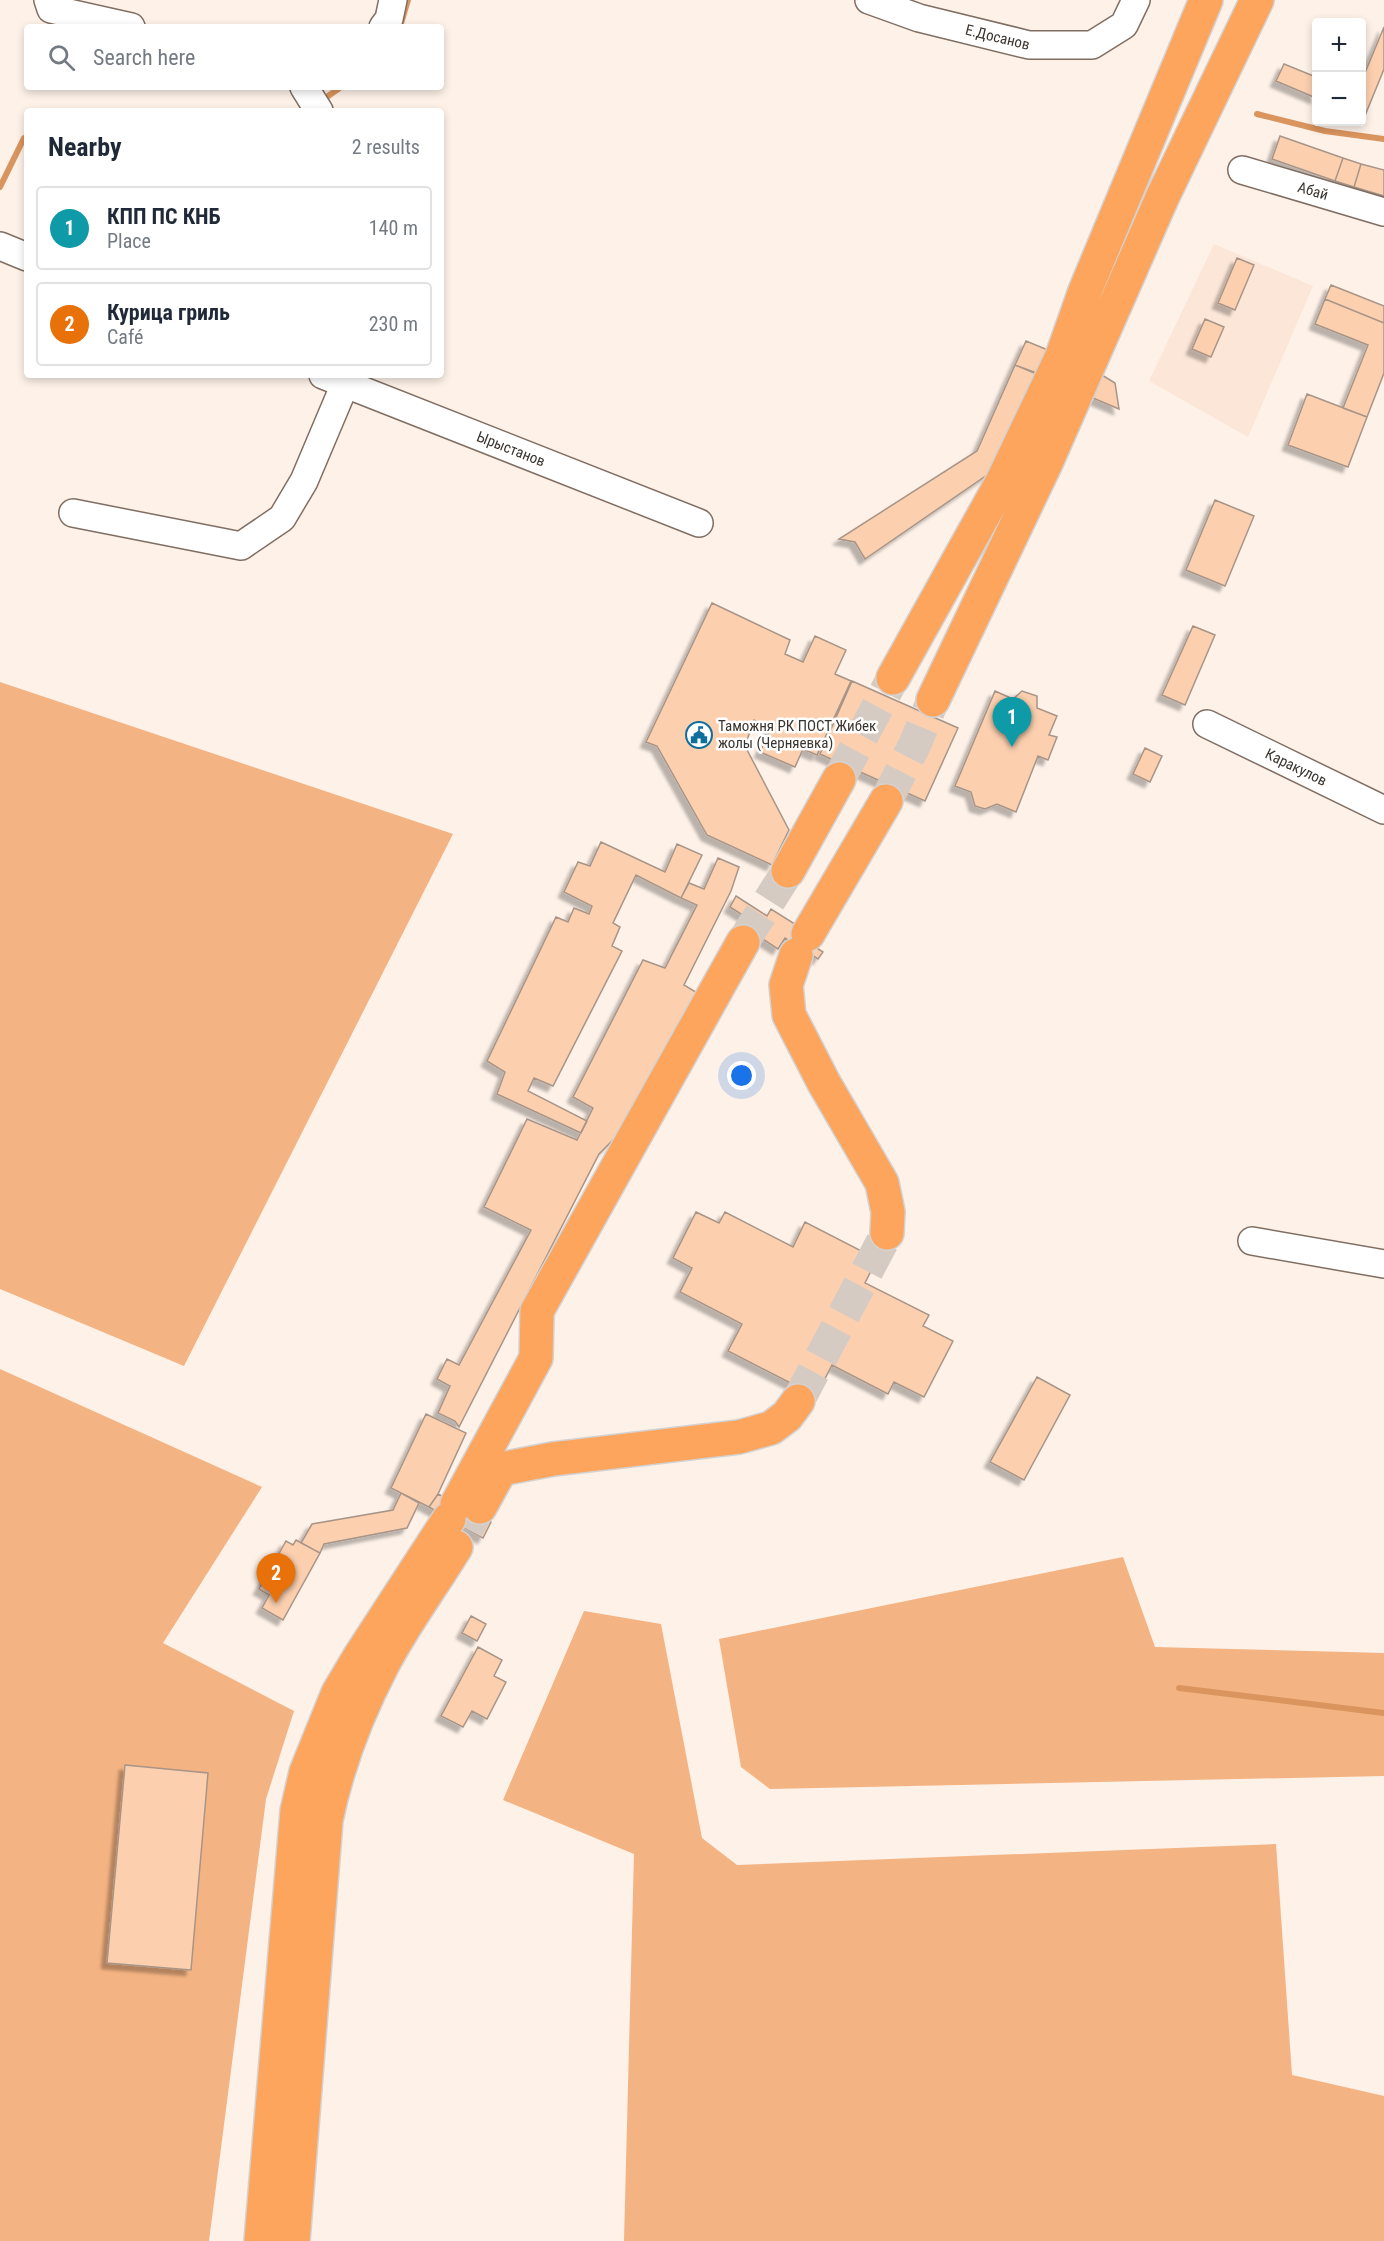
<!DOCTYPE html>
<html lang="en">
<head>
<meta charset="utf-8">
<style>
	:root { --surface:#fff; --page:#f2f2f3; --text:#1f2937; --muted:#747a83; --line:#e0e1e3; --accent:#0e6e9c }
	body { margin:0; font-family:"Roboto Condensed",sans-serif; background:var(--page); color:var(--text) }
	.controls { position:absolute; right:18px; top:18px; display:grid; overflow:hidden; border-radius:6px; box-shadow:0 3px 9px #0003 }
	.controls button { width:54px; height:54px; display:grid; place-items:center; padding:0; border:0; border-bottom:2px solid var(--line); background:var(--surface); color:var(--text); font:30px sans-serif }
	.you { position:absolute; left:742px; top:1076px; width:21px; height:21px; margin:-15px; border:4px solid #fff; border-radius:50%; background:#1a73e8; box-shadow:0 0 0 9px #1a73e833 }
	.badge { display:grid; place-items:center; width:39px; height:39px; border-radius:50%; background:var(--accent); color:#fff; font-size:20px; font-weight:700 }
	.pin { position:absolute; translate:-50% -50px; filter:drop-shadow(0 2px 3px #0008) }
	.pin::after { content:''; position:absolute; top:32px; width:21px; height:18px; background:inherit; clip-path:polygon(0 0,100% 0,50% 100%) }
	.list { margin:0; padding:0; list-style:none }
	h2 { display:flex; justify-content:space-between; align-items:center; height:78px; margin:0; padding:0 24px; font-size:26px }
	h2 small { font-size:20px; font-weight:400; color:var(--muted) }
	.list li { display:grid; grid-template-columns:39px 1fr auto; gap:18px; align-items:center; box-sizing:border-box; height:84px; margin:0 12px 12px; padding:0 12px; border:2px solid var(--line); border-radius:6px }
	.list b { display:block; font-size:22px; white-space:nowrap }
	.list p { margin:0; font-size:20px; white-space:nowrap; color:var(--muted) }
	.list em { font-size:20px; font-style:normal; color:var(--muted) }
	.icon { flex:none; width:33px; height:33px; fill:none; stroke:currentColor; stroke-width:2; stroke-linecap:round; stroke-linejoin:round }
	.map { position:relative; flex:none; width:1384px; height:2241px; overflow:hidden }
	.search { position:absolute; background:var(--surface); box-shadow:0 3px 9px #0003; left:24px; top:24px; width:420px; height:66px; display:flex; align-items:center; gap:15px; box-sizing:border-box; padding:0 21px; border-radius:6px; color:var(--muted); font-size:22px }
	.panel { position:absolute; background:var(--surface); box-shadow:0 3px 9px #0003; left:24px; top:108px; width:420px; height:270px; border-radius:6px }
	.map>svg:first-child { display:block }
</style>
</head>
<body>
<div class="map">
<svg width="1384" height="2241" viewBox="0 0 1384 2241">
	<defs>
		<filter id="shadow"><feDropShadow dx="-5.5" dy="5.5" stdDeviation="1.5" flood-color="#0004"/></filter>
	</defs>
	<rect width="100%" height="100%" fill="#fdf1e8"/>
	<!-- built -->
	<path fill="#fce6d7" d="M 1214,244 L 1313,286 L 1248,437 L 1149,381 Z"/>
	<!-- green -->
	<path fill="#f4b382" d="M 0,682 L 453,834 L 184,1366 L 0,1289 Z
		M 0,1369 L 262,1487 L 163,1643 L 294,1711 L 266,1799 L 209,2241 L 0,2241 Z
		M 1123,1557 L 1155,1647 L 1384,1653 L 1384,1776 L 770,1789 L 741,1767 L 719,1639 Z
		M 584,1611 L 661,1624 L 702,1838 L 737,1865 L 1276,1844 L 1292,2075 L 1384,2096 L 1384,2241 L 624,2241 L 634,1854 L 503,1800 Z"/>
	<g fill="none" stroke-linecap="round" stroke-linejoin="round">
		<!-- stream -->
		<path stroke="#da945e" stroke-width="6" d="M 400,27 L 408,0
			M 321,101 L 341,87
			M 1257,114 L 1325,131 L 1384,139
			M 0,187 L 24,138 L 27,137
			M 1179,1688 L 1384,1713"/>
	</g>
	<!-- building -->
	<path fill="#fcd0af" stroke="#a89588" stroke-width="1.5" filter="url(#shadow)" d="M 1384,27 L 1384,69 L 1364,118 L 1362,117 L 1362,80 Z
		M 1284,64 L 1316,77 L 1316,98 L 1276,81 Z
		M 1280,136 L 1343,158 L 1335,181 L 1272,159 Z
		M 1343,158 L 1361,164 L 1354,187 L 1335,181 Z
		M 1361,164 L 1384,170 L 1384,196 L 1354,187 Z
		M 1237,258 L 1254,265 L 1235,310 L 1218,303 Z
		M 1331,285 L 1384,306 L 1384,323 L 1325,299 Z
		M 1325,299 L 1384,323 L 1384,373 L 1367,417 L 1343,408 L 1368,345 L 1315,324 Z
		M 1205,319 L 1224,327 L 1211,357 L 1192,349 Z
		M 1026,341 L 1089,367 L 1115,383 L 1119,409 L 1015,365 Z
		M 1015,365 L 1042,375 L 1003,464 L 865,559 L 855,542 L 839,539 L 977,451 Z
		M 1307,394 L 1367,417 L 1348,467 L 1288,445 Z
		M 1215,500 L 1254,516 L 1225,586 L 1186,570 Z
		M 712,603 L 790,640 L 785,654 L 803,662 L 815,636 L 846,650 L 835,674 L 851,681 L 817,755 L 803,749 L 795,767 L 760,752 L 771,728 L 754,720 L 745,746 L 789,830 L 772,865 L 707,835 L 657,746 L 646,742 Z
		M 1193,626 L 1215,635 L 1185,705 L 1162,695 Z
		M 852,681 L 958,728 L 925,801 L 820,754 Z
		M 995,691 L 1013,699 L 1022,691 L 1037,696 L 1037,708 L 1057,716 L 1049,735 L 1057,737 L 1048,760 L 1038,756 L 1016,812 L 997,804 L 985,809 L 975,806 L 971,792 L 955,786 Z
		M 1145,748 L 1162,756 L 1150,782 L 1133,774 Z
		M 601,842 L 665,872 L 677,844 L 702,855 L 681,898 L 636,875 L 613,923 L 620,927 L 612,946 L 622,951 L 553,1086 L 534,1078 L 528,1091 L 587,1121 L 581,1133 L 497,1094 L 505,1072 L 487,1061 L 556,917 L 568,922 L 574,908 L 589,914 L 592,906 L 564,892 L 578,862 L 590,866 Z
		M 718,858 L 739,867 L 731,891 L 684,985 L 699,994 L 625,1128 L 599,1154 L 459,1427 L 455,1421 L 438,1413 L 450,1386 L 437,1379 L 447,1359 L 459,1365 L 531,1230 L 484,1207 L 527,1119 L 577,1140 L 593,1108 L 573,1097 L 643,960 L 665,968 L 697,905 L 681,898 L 689,883 L 704,889 Z
		M 736,896 L 767,916 L 771,909 L 798,926 L 794,933 L 823,952 L 818,959 L 785,938 L 778,949 L 755,934 L 760,926 L 730,907 Z
		M 696,1212 L 719,1223 L 725,1212 L 793,1247 L 805,1222 L 877,1259 L 865,1283 L 929,1315 L 923,1326 L 953,1341 L 924,1397 L 894,1382 L 888,1394 L 832,1365 L 816,1396 L 728,1351 L 742,1324 L 680,1292 L 692,1268 L 673,1258 Z
		M 1037,1377 L 1070,1395 L 1024,1480 L 990,1462 Z
		M 426,1414 L 466,1433 L 438,1494 L 429,1507 L 391,1488 Z
		M 401,1493 L 419,1503 L 407,1528 L 324,1544 L 320,1553 L 301,1543 L 312,1524 L 393,1510 Z
		M 438,1494 L 491,1522 L 483,1538 L 429,1507 Z
		M 296,1540 L 320,1553 L 283,1620 L 262,1608 L 269,1595 L 259,1589 L 286,1541 L 293,1545 Z
		M 471,1616 L 486,1624 L 477,1641 L 462,1633 Z
		M 478,1647 L 502,1660 L 494,1676 L 506,1682 L 487,1719 L 472,1711 L 463,1727 L 441,1716 Z
		M 125,1765 L 208,1773 L 191,1970 L 107,1963 Z"/>
	<g fill="none" stroke-linecap="round" stroke-linejoin="round">
		<!-- highway-tunnel -->
		<path stroke="#d6cbc3" stroke-width="33" stroke-dasharray="33 16" stroke-linecap="butt" d="M 839,779 L 893,678
			M 886,801 L 915,744 L 933,700
			M 743,942 L 788,871
			M 798,1401 L 887,1233
			M 467,1529 L 475,1514"/>
		<defs>
			<g id="minor">
				<path d="M 48,0 L 51,9 L 131,27"/>
				<path id="s1" d="M 869,0 L 919,18 L 1029,45 L 1092,45 L 1124,25 L 1136,0"/>
				<path d="M 383,27 L 389,19 L 393,0"/>
				<path d="M 304,87 L 319,111"/>
				<path id="s2" d="M 1242,170 L 1384,212"/>
				<path d="M 0,246 L 27,257"/>
				<path id="s3" d="M 323,375 L 699,523"/>
				<path d="M 73,513 L 241,546 L 282,518 L 304,481 L 345,384"/>
				<path id="s4" d="M 1207,724 L 1384,810"/>
				<path d="M 1252,1241 L 1384,1264"/>
			</g>
			<path id="highway" d="M 893,678 L 1002,482 L 1062,356 L 1085,291 L 1206,0
				M 933,700 L 1046,463 L 1162,198 L 1257,0
				M 788,871 L 839,779
				M 808,934 L 886,801
				M 796,955 L 786,985 L 789,1015 L 824,1083 L 882,1183 L 888,1212 L 887,1233
				M 457,1504 L 536,1358 L 537,1311 L 743,942
				M 480,1507 L 501,1469 L 553,1459 L 739,1437 L 771,1428 L 787,1416 L 798,1401
				M 261,2241 L 297,1811 L 306,1772 L 338,1693 L 360,1656 L 449,1519
				M 293,2241 L 326,1820 C 337,1766 357,1714 383,1664 C 404,1624 432,1586 456,1547"/>
		</defs>
		<!-- minor casing -->
		<use href="#minor" stroke="#806e62" stroke-width="30"/>
		<!-- highway casing -->
		<use href="#highway" stroke="#d4d2d1" stroke-width="36"/>
		<!-- minor -->
		<use href="#minor" stroke="#fff" stroke-width="27"/>
		<!-- highway -->
		<use href="#highway" stroke="#fda45d" stroke-width="33"/>
	</g>
	<!-- icons -->
	<defs>
		<symbol id="civic-ring" viewBox="-11 -11 22 22"><circle r="9.5" fill="#fff" stroke="#0e6e9c" stroke-width="1.5"/><path d="M-.6-6.5H3V-4.5H.6V-3L4-1V1h2V6H-6V1h2V-1L-.6-3ZM-1.2 2.5V6h2.4V2.5Z" fill="#0e6e9c"/></symbol>
	</defs>
	<g fill-rule="evenodd">
		<use href="#civic-ring" x="684" y="720" width="30" height="30"/>
	</g>
	<g text-anchor="middle" stroke-width="5" stroke-linejoin="round" paint-order="stroke">
		<!-- street labels -->
		<g font-size="15" fill="#3b342e" stroke="#fff">
			<text dy="5" stroke="none"><textPath href="#s1" startOffset="134">Е.Досанов</textPath></text>
			<text dy="5" stroke="none"><textPath href="#s2" startOffset="74">Абай</textPath></text>
			<text dy="5" stroke="none"><textPath href="#s3" startOffset="202">Ырыстанов</textPath></text>
			<text dy="5" stroke="none"><textPath href="#s4" startOffset="99">Каракулов</textPath></text>
		</g>
		<!-- poi labels -->
		<g font-size="15" fill="#3b342e" stroke="#fff" text-anchor="start">
			<text x="718" y="731">Таможня РК ПОСТ Жибек<tspan x="718" dy="17">жолы (Черняевка)</tspan></text>
		</g>
	</g>
</svg>
<div class="controls">
<button>+</button>
<button>−</button>
</div>
<div class="you"></div>
<div class="pin badge" style="left:1012px;top:747px;background:#0f9aa8">1</div>
<div class="pin badge" style="left:276px;top:1603px;background:#e8710a">2</div>
<div class="search"><svg class="icon" aria-label="search" viewBox="0 0 24 24"><circle cx="10" cy="10" r="6"/><path d="M15 15l6 6"/></svg>Search here</div>
<section class="panel">
<h2>Nearby<small>2 results</small></h2>
<ul class="list">
<li><span class="badge" style="background:#0f9aa8">1</span><div><b>КПП ПС КНБ</b><p>Place</p></div><em>140 m</em></li>
<li><span class="badge" style="background:#e8710a">2</span><div><b>Курица гриль</b><p>Café</p></div><em>230 m</em></li>
</ul>
</section>
</div>
</body>
</html>
